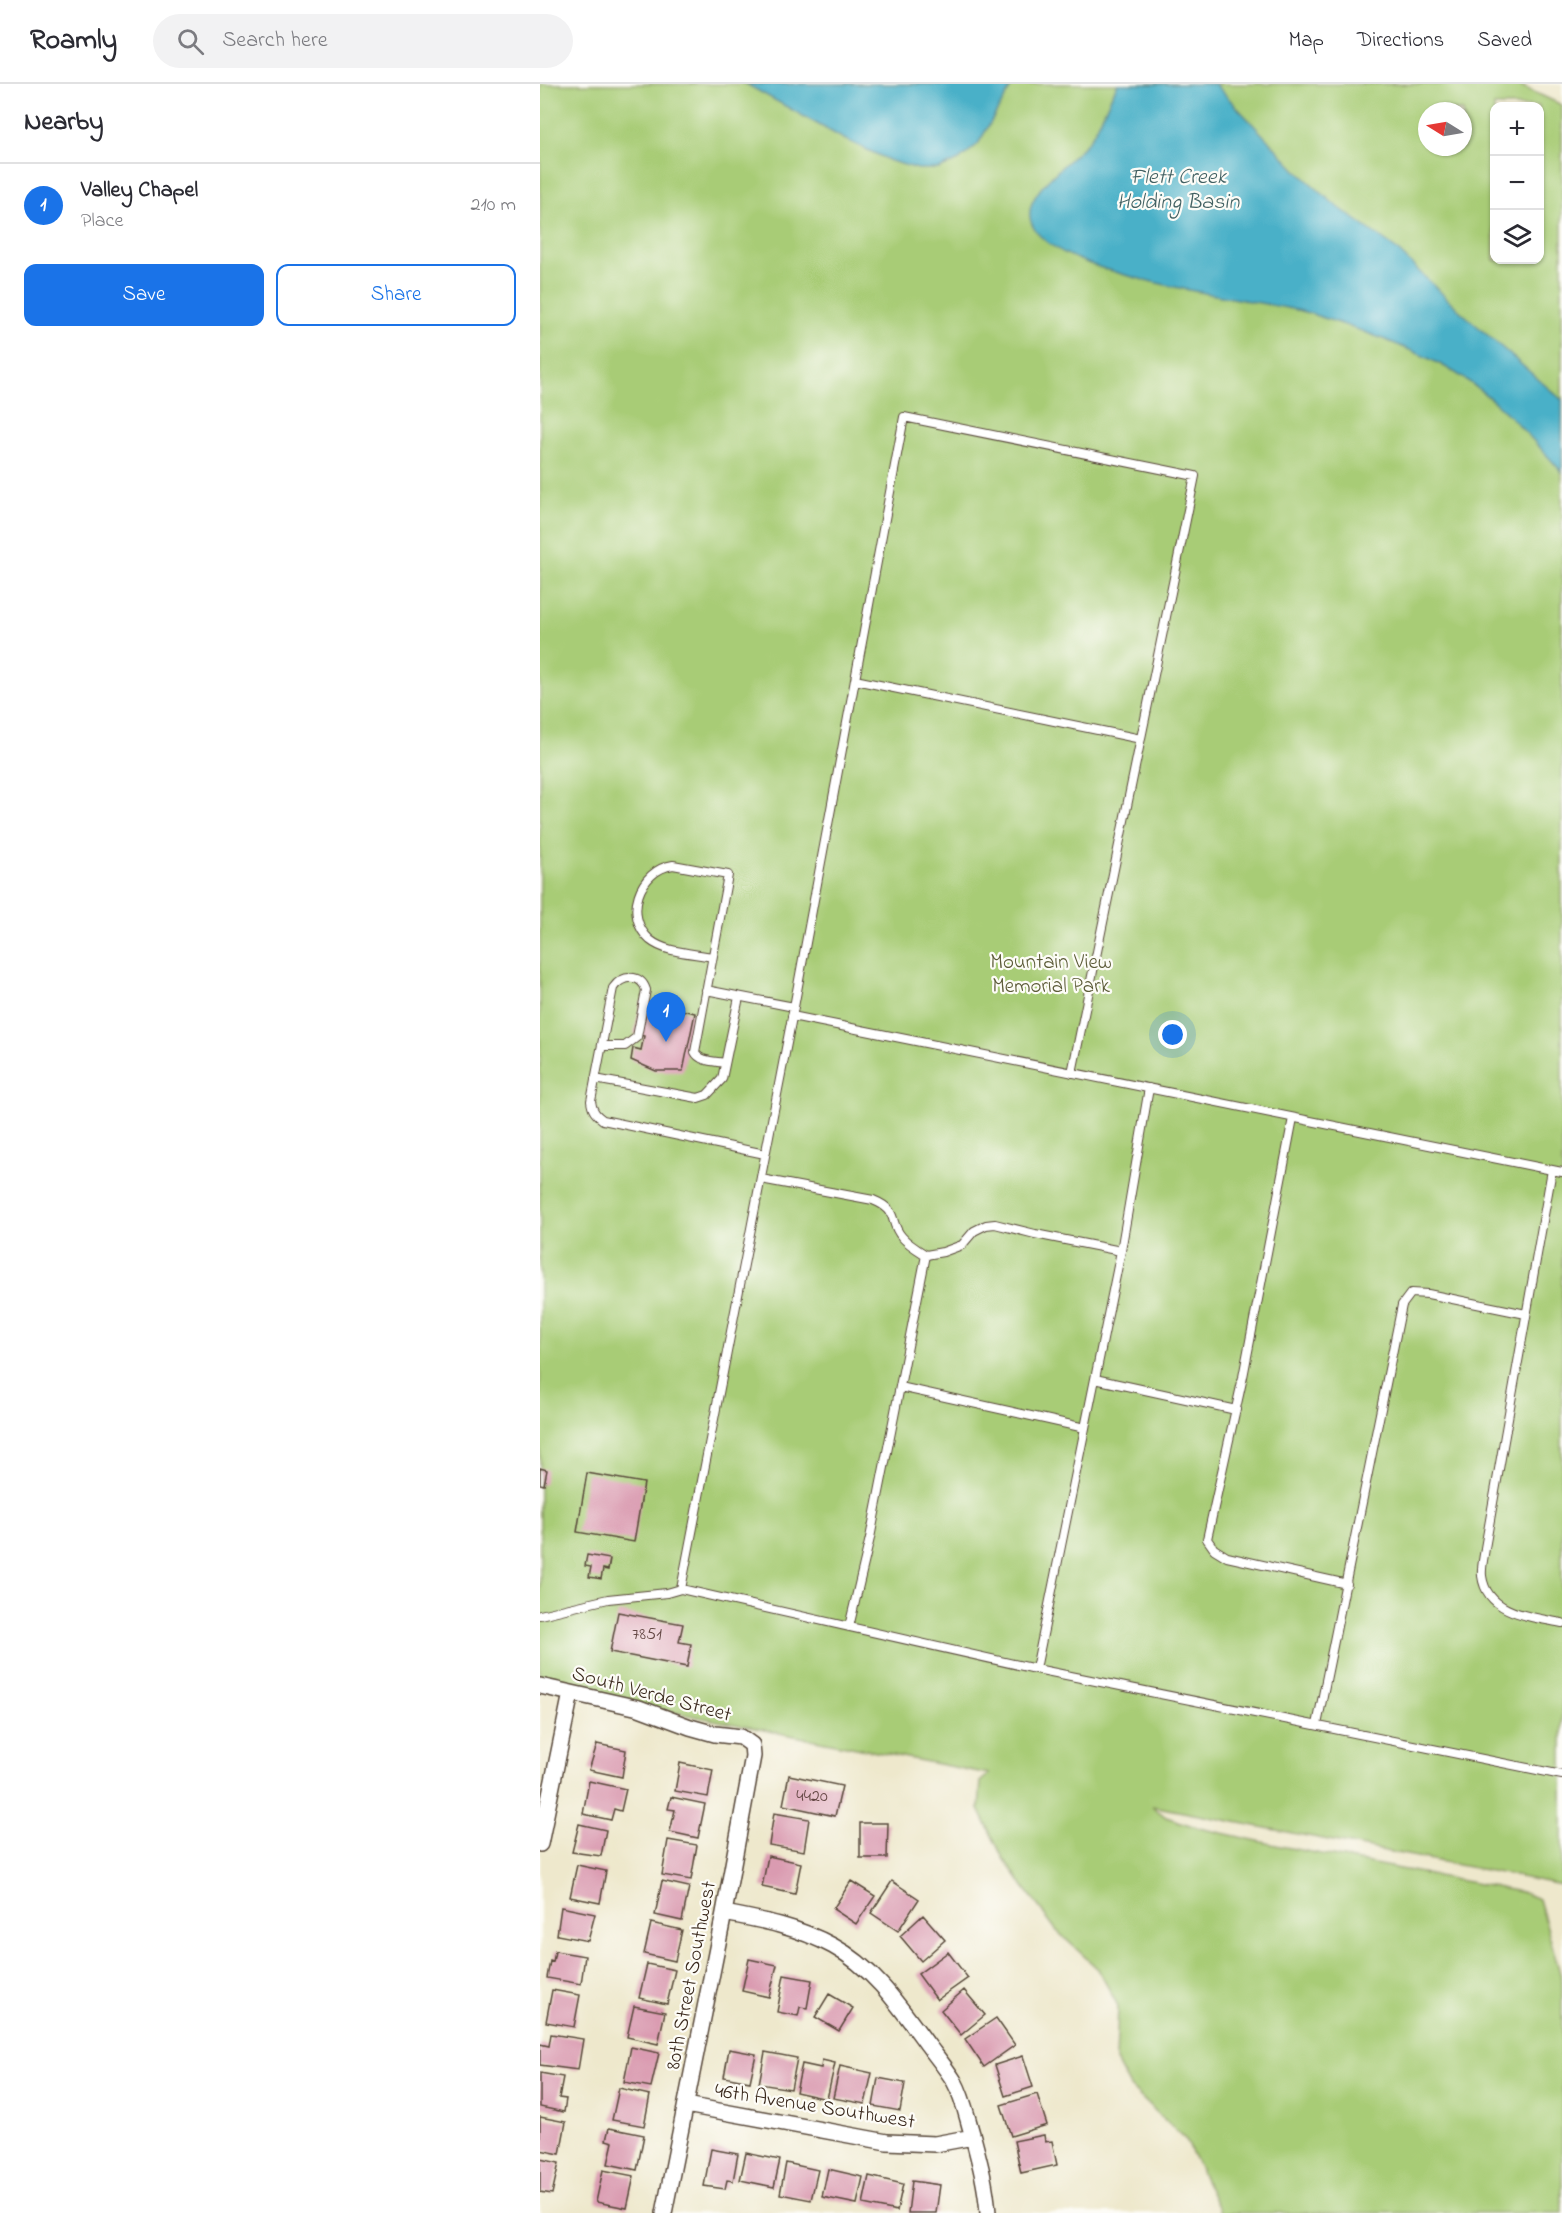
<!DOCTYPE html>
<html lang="en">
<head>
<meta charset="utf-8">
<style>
	:root { --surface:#fff; --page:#f2f2f3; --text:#2b2b33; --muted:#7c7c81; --line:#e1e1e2; --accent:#1a73e8 }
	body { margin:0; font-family:"Indie Flower",sans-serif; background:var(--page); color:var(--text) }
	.controls { position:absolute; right:18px; top:18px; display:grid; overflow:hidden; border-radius:12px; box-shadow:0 2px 4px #0004 }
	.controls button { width:54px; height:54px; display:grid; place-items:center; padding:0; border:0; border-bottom:2px solid var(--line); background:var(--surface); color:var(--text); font:30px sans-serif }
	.compass { position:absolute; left:878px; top:18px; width:54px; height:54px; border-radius:50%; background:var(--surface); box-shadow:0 2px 4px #0004; rotate:281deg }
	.you { position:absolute; left:633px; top:951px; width:21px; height:21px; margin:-15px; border:4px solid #fff; border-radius:50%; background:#1a73e8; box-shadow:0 0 0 9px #1a73e833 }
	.badge { display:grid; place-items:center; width:39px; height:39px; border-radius:50%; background:var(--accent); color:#fff; font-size:20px; font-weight:700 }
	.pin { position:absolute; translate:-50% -50px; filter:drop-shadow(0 2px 3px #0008) }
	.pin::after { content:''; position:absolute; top:32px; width:21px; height:18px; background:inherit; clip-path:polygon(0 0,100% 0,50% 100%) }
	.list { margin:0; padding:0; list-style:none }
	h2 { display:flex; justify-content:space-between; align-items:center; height:78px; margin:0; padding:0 24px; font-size:26px }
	h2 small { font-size:20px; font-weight:400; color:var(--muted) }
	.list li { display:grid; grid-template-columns:39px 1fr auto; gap:18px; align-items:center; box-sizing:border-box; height:84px; padding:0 24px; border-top:2px solid var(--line) }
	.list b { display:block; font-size:22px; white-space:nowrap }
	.list p { margin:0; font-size:20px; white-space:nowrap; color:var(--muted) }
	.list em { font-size:20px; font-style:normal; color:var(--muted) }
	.actions { display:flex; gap:12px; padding:18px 24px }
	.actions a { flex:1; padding:14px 0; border:2px solid var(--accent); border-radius:12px; text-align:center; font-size:21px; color:var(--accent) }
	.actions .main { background:var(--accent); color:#fff }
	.icon { flex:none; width:33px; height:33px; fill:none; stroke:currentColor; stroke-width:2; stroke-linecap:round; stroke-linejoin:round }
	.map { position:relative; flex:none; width:1022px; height:2129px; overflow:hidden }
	header { display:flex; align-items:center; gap:36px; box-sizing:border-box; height:84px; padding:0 30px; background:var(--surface); border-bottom:2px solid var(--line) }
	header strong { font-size:28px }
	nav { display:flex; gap:33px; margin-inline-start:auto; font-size:21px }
	.search { width:420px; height:54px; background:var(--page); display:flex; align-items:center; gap:15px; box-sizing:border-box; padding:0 21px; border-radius:33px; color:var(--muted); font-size:22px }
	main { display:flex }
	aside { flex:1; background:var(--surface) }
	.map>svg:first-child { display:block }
</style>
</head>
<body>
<header>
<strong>Roamly</strong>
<div class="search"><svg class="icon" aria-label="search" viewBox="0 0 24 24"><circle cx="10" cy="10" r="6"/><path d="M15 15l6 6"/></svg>Search here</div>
<nav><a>Map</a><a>Directions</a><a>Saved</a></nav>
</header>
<main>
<aside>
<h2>Nearby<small></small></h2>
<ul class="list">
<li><span class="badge">1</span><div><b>Valley Chapel</b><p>Place</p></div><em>210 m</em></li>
</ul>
<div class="actions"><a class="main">Save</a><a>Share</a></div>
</aside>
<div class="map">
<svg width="1022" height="2129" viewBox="0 0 1022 2129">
	<rect width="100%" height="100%" fill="#fdfcf7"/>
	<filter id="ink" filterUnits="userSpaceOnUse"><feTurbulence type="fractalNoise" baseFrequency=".0167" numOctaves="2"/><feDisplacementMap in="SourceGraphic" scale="12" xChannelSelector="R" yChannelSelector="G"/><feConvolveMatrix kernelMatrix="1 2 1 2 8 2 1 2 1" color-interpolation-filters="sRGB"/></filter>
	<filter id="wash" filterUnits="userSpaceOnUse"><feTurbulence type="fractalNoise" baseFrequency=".008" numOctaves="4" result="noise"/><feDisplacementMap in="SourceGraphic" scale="24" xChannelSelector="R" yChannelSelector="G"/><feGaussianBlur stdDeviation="1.35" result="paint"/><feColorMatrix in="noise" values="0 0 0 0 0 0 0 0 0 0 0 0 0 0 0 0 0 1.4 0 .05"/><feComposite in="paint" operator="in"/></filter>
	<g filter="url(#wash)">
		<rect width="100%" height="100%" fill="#eee8cc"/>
		<!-- green -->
		<path fill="#a8cc76" stroke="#727b4a" stroke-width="1.5" fill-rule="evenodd" d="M 0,0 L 977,0 L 1022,21 L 1022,1801 L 612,1722 L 626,1733 L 659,1744 L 745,1763 L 981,1808 L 999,1815 L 1022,1896 L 1022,2129 L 681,2129 L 646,2056 L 590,2003 L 576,1977 L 578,1922 L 558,1885 L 516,1846 L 463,1774 L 439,1725 L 441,1697 L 449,1690 L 0,1602 ZM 954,22 L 999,22 L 999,176 L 954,176 ZM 887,27 L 923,27 L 923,63 L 887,63 Z"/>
		<!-- water -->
		<path fill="#49b0c8" stroke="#426d73" stroke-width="1.5" d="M 206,0 L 473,0 L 438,60 L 419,76 L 399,85 L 378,85 L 351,77 L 304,55 Z
			M 578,0 L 675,0 L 757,87 L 794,120 L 856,165 L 919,226 L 1022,316 L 1022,388 C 985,347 950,306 900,280 C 858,259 810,242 765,228 C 715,214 497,193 490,133 C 486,106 534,76 549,56 C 562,38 567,18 578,0 Z"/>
		<g id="blocks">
			<!-- building -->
			<path fill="#da9bb1" d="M 101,917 L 155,929 L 143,987 L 116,987 L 91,976 L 93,964 L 101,966 L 104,952 L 94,950 Z
				M 0,1384 L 7,1386 L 4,1401 L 0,1400 Z
				M 47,1389 L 104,1399 L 94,1458 L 37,1448 Z
				M 47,1471 L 70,1475 L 68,1486 L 63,1485 L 61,1495 L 49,1493 L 51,1483 L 45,1482 Z
				M 78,1528 L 143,1540 L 139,1558 L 151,1560 L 147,1583 L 70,1568 Z
				M 57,1660 L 86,1666 L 82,1693 L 49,1686 Z
				M 140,1679 L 173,1686 L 168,1713 L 135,1707 Z
				M 249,1691 L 302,1702 L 295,1732 L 243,1721 Z
				M 49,1697 L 86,1705 L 81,1727 L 74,1725 L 71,1736 L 43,1730 Z
				M 131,1713 L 165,1720 L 158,1754 L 130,1748 L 135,1726 L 128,1725 Z
				M 234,1729 L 269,1735 L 264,1767 L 229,1761 Z
				M 320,1739 L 348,1739 L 347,1774 L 320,1774 Z
				M 39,1740 L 66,1746 L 61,1772 L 32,1768 Z
				M 128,1756 L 157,1761 L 151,1796 L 122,1791 Z
				M 228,1772 L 261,1779 L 255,1810 L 222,1803 Z
				M 37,1781 L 66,1787 L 60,1819 L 30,1813 Z
				M 122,1797 L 149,1803 L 142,1837 L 115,1831 Z
				M 311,1797 L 335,1812 L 316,1840 L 293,1825 Z
				M 352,1797 L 379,1815 L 358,1847 L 331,1829 Z
				M 21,1823 L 55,1830 L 48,1857 L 17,1851 Z
				M 383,1831 L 405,1856 L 381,1877 L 360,1852 Z
				M 111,1839 L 142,1846 L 135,1877 L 104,1870 Z
				M 15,1867 L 45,1872 L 41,1900 L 7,1894 L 10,1877 L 13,1878 Z
				M 408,1868 L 428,1894 L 397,1916 L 378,1890 Z
				M 209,1875 L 237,1881 L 229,1913 L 202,1907 Z
				M 107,1880 L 135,1886 L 127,1920 L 99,1914 Z
				M 244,1891 L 272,1896 L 267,1924 L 260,1923 L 258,1932 L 237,1928 Z
				M 12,1906 L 40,1911 L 34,1943 L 6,1938 Z
				M 424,1906 L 445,1931 L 421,1951 L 401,1926 Z
				M 289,1910 L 313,1924 L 299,1947 L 275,1933 Z
				M 94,1922 L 125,1928 L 118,1960 L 87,1953 Z
				M 456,1934 L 475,1961 L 444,1983 L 425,1955 Z
				M 11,1950 L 43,1955 L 38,1986 L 0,1981 L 0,1960 L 9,1962 Z
				M 91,1963 L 119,1969 L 111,2003 L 84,1998 Z
				M 189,1965 L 216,1970 L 210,1998 L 184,1993 Z
				M 225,1968 L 257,1974 L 251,2005 L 219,2000 Z
				M 483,1972 L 493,2003 L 465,2012 L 455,1981 Z
				M 282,1976 L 295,1979 L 287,2015 L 256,2008 L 262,1980 L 281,1984 Z
				M 300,1982 L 332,1989 L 325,2020 L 293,2014 Z
				M 0,1989 L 23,1993 L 19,2014 L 26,2015 L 24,2028 L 0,2023 Z
				M 338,1994 L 365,1999 L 360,2027 L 333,2022 Z
				M 79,2004 L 110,2011 L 104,2042 L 72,2036 Z
				M 497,2010 L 507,2041 L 471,2052 L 461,2021 Z
				M 0,2033 L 26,2038 L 20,2070 L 0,2066 Z
				M 69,2044 L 104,2051 L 97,2086 L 68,2080 L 73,2058 L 66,2056 Z
				M 504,2051 L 505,2058 L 512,2057 L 517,2081 L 481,2089 L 474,2057 Z
				M 171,2065 L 198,2070 L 193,2097 L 187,2096 L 185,2105 L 164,2102 Z
				M 206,2069 L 240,2076 L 234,2103 L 200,2096 Z
				M 0,2075 L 19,2079 L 12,2110 L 0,2108 Z
				M 246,2079 L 278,2086 L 271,2116 L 240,2110 Z
				M 288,2085 L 323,2093 L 317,2120 L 282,2113 Z
				M 63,2086 L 94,2092 L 87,2124 L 56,2118 Z
				M 329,2092 L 363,2100 L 357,2127 L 323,2120 Z
				M 372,2097 L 400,2101 L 396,2129 L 368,2129 Z"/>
		</g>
	</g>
	<g filter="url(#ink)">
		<use href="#blocks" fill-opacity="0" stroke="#564638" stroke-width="1.5"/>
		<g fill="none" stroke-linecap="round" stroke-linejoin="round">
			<defs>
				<path id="service" d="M 315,596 L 601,655
					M 172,873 C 153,869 126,869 110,856 C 83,832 99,786 133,781 L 188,791 L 155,968 C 160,978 175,977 185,979
					M 166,906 L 254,923
					M 252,932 L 1022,1088
					M 62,962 L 85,962 L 97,953 L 106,906 C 101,889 82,891 73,904 L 51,1017 C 52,1026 55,1030 63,1036 L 225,1070
					M 532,989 L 655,392 L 364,333 L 254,923 L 141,1505 L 496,1585 L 1022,1691
					M 55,995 L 158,1014 L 167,1011 L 182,995 L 199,913
					M 753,1034 L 703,1293 L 667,1455 L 674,1465 L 687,1473 L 807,1500
					M 1012,1086 L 945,1464 C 944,1473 941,1483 942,1492 C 947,1530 992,1533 1022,1539
					M 221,1095 L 333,1116 C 360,1127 348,1137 362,1153 C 368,1160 378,1166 386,1171 L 330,1454 L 309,1543
					M 386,1171 L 403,1168 L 422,1161 L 434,1147 L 446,1141 L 455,1140 L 495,1150 L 581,1167
					M 555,1295 L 696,1326
					M 360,1303 L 545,1344
					M 0,1531 L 68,1515 L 127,1509 L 141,1505
					M 496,1585 L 581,1167 L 609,1004
					M 777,1641 L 862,1221 L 871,1209 L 888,1210 L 986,1230"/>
				<path id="minor" d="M 0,1602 L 99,1624 L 150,1643 L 175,1650 L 201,1653 L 212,1661 L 213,1672 L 184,1829 L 124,2129
					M 0,1760 L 31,1609
					M 184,1829 C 222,1836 258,1843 293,1862 C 334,1884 360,1923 387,1960 C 396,1972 406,1984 414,1997 C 424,2015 427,2034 433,2053 C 440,2079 446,2102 448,2129
					M 146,2021 L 347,2058 L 395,2060 L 433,2053"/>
			</defs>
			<!-- service casing -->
			<use href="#service" stroke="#564638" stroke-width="10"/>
			<!-- minor casing -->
			<use href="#minor" stroke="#564638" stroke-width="18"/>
			<!-- service -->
			<use href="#service" stroke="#fff" stroke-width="8"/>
			<!-- minor -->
			<use href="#minor" stroke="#fff" stroke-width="15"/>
		</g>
	</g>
	<g text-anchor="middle" stroke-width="4.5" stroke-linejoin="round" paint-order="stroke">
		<!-- number labels -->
		<g font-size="18" fill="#634643">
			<text x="107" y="1555">7851</text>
			<text x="272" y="1717">4420</text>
		</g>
		<!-- park labels -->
		<g font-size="21" fill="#5c5b38" stroke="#fdfcf7">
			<text x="511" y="884">Mountain View<tspan x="511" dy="24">Memorial Park</tspan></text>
		</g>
		<!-- street labels -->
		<g font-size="21" fill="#3b2a1e" stroke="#fdfcf7">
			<text transform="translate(112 1609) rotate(15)" y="7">South Verde Street</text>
			<text transform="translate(150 1891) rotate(-79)" y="7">80th Street Southwest</text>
			<text transform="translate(275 2021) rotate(9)" y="7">46th Avenue Southwest</text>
		</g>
		<!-- water labels -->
		<g font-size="22" font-style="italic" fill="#416062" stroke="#fdfcf7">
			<text x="638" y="99">Flett Creek<tspan x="638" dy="25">Holding Basin</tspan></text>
		</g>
	</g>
</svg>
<div class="controls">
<button>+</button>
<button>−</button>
<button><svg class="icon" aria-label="layers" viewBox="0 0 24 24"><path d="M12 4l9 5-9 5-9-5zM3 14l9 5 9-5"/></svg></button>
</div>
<svg class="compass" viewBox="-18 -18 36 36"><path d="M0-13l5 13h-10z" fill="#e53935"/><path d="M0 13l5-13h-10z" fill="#7c7c81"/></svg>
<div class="you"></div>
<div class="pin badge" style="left:126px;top:958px">1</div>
</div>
</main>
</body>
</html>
